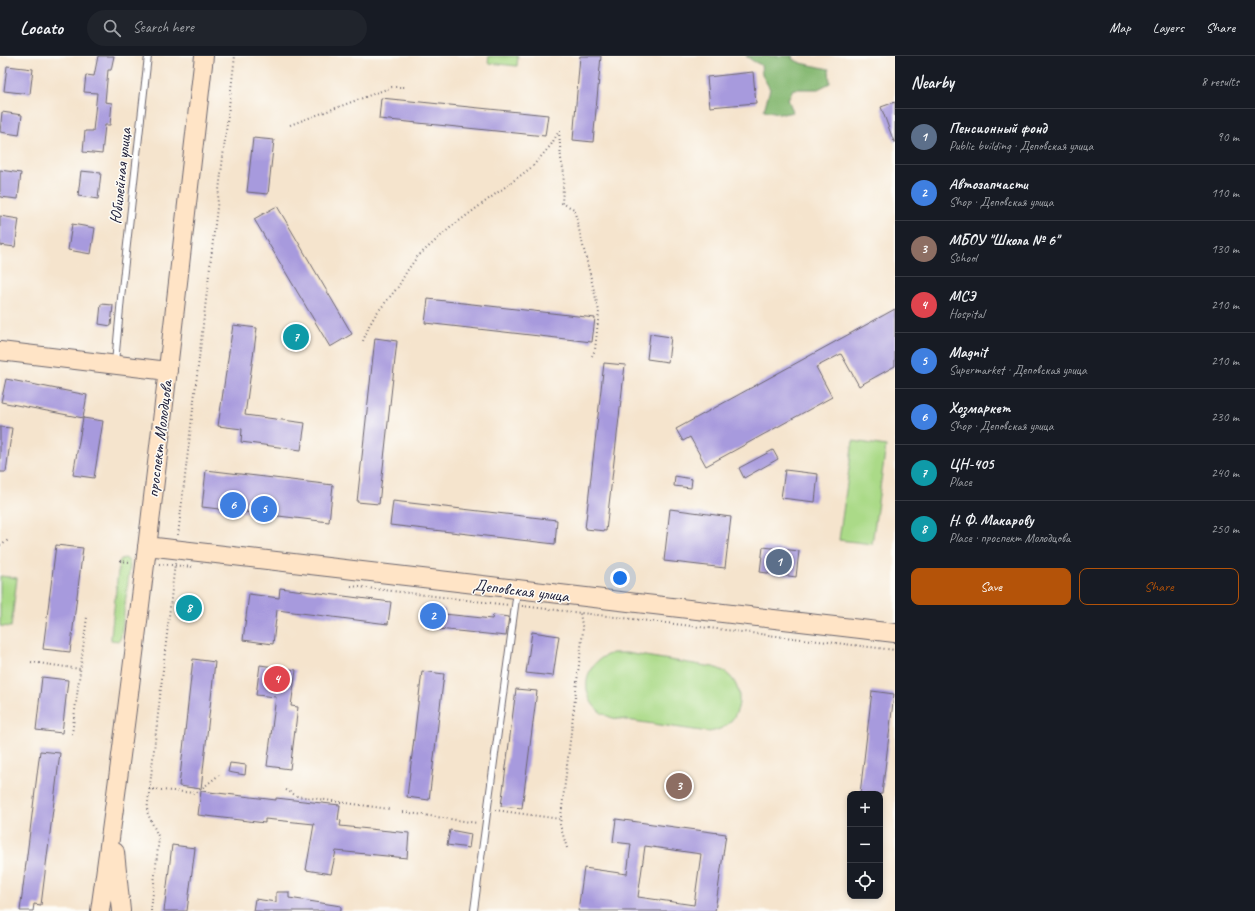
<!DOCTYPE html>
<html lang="en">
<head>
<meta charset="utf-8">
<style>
	:root { --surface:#171b24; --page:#20242c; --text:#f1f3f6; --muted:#9ea1a6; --line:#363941; --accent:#b45309 }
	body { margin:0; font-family:Caveat,sans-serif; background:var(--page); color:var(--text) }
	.controls { position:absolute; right:12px; bottom:12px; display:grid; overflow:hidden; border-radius:8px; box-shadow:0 2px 6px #0003 }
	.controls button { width:36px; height:36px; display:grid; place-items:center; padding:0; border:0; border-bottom:1px solid var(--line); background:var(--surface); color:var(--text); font:20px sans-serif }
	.you { position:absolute; left:620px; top:522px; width:14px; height:14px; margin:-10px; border:3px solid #fff; border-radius:50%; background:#1a73e8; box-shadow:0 0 0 6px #1a73e833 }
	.badge { display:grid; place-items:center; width:26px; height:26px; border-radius:50%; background:var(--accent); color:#fff; font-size:13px; font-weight:700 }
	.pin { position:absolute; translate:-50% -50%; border:2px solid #fff; box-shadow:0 1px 4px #0006 }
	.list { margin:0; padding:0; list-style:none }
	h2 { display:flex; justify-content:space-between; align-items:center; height:52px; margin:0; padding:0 16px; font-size:17px }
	h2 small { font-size:13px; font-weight:400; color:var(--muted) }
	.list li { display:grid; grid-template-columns:26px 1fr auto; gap:12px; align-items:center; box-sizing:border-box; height:56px; padding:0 16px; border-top:1px solid var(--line) }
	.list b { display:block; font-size:15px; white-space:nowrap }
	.list p { margin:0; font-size:13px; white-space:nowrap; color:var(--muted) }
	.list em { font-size:13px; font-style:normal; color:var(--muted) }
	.actions { display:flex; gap:8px; padding:12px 16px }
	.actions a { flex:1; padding:9px 0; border:1px solid var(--accent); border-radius:8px; text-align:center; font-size:14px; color:var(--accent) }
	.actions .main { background:var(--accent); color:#fff }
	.icon { flex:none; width:22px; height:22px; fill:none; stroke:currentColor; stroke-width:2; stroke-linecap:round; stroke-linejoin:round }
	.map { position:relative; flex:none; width:895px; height:855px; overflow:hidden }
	header { display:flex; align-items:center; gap:24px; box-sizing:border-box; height:56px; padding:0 20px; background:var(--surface); border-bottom:1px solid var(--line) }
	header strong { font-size:19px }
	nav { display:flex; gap:22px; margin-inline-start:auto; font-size:14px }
	.search { width:280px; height:36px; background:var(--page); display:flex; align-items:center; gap:10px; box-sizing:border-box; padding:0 14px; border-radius:22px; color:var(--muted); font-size:15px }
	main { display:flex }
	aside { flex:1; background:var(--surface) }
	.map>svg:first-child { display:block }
</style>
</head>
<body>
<header>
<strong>Locato</strong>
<div class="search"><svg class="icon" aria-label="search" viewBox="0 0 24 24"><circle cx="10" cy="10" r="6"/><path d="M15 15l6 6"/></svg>Search here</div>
<nav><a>Map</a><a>Layers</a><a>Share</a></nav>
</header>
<main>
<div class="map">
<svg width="895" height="855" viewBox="0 0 895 855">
	<rect width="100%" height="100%" fill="#fdfcf7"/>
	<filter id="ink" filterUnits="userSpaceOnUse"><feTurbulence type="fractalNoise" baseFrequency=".025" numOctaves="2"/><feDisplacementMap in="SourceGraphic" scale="8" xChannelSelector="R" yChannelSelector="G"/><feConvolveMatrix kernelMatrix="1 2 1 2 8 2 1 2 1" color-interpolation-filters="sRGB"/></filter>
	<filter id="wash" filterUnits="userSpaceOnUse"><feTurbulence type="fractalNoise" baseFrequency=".012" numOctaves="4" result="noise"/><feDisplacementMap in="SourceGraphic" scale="16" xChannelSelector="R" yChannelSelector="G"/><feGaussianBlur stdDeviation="0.9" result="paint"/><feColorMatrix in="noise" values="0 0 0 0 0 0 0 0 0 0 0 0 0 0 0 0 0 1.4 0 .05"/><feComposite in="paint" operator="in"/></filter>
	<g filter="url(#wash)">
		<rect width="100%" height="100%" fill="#f5e4cd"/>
		<!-- green -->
		<path fill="#abda88" stroke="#667e62" d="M 489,0 L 518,0 L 517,10 L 488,7 Z
			M 853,385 L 886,390 L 872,488 L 839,484 Z
			M 125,502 L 128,504 L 130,509 L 121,581 L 119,585 L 111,584 L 111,580 L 119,506 L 121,503 Z
			M 0,520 L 17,522 L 11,571 L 0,570 Z
			M 613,597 L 626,597 L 713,611 C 750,620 747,672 708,676 L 613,662 C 578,652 578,606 613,597 Z"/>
		<!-- forest -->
		<path fill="#88ba74" stroke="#556e58" d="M 746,0 L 793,0 L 792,3 L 801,7 L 829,13 L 830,27 L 818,33 L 793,33 L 788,43 L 793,56 L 783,58 L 764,54 L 770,33 L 762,19 L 761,9 L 753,5 Z"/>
		<g id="blocks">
			<!-- building -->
			<path fill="#a79add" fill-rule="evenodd" d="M 98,0 L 114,0 L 111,14 L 108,14 L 105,46 L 112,47 L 110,69 L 105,69 L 102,98 L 83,96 L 85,75 L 93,75 L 97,37 L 84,36 L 86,19 L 94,20 Z
				M 580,0 L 601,0 L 593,86 L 573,84 Z
				M 7,10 L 33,13 L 30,38 L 4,35 Z
				M 753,16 L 756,47 L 710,51 L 707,21 Z
				M 381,42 L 548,59 L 545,80 L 379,63 Z
				M 895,46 L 895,86 L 894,86 L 881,51 Z
				M 2,56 L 22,59 L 19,79 L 0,76 Z
				M 253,82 L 274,84 L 268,138 L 247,136 Z
				M 0,114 L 21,117 L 18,143 L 0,141 Z
				M 81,115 L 101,117 L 98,143 L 78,140 Z
				M 277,150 L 352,278 L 330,291 L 254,163 Z
				M 0,160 L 19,163 L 15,191 L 0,189 Z
				M 72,168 L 95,172 L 91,198 L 68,194 Z
				M 428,243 L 595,262 L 592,286 L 425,267 Z
				M 101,248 L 113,249 L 111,270 L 99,268 Z
				M 895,253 L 895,310 L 859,330 L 841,298 L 816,311 L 832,341 L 706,410 L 690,381 L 683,385 L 676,373 Z
				M 233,269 L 257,272 L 245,359 L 305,367 L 301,394 L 241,386 L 242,373 L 218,370 Z
				M 292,273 L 301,273 L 300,290 L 291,289 Z
				M 650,278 L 671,281 L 668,306 L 647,303 Z
				M 375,282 L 397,285 L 379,448 L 357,446 Z
				M 604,307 L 625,309 L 606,475 L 585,473 Z
				M 6,323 L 87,339 L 83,362 L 1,346 Z
				M 83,362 L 103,365 L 94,422 L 73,419 Z
				M 0,371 L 12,372 L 6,416 L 0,416 Z
				M 773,394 L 778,403 L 744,422 L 739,412 Z
				M 206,414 L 333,429 L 329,466 L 202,451 Z
				M 785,414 L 818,418 L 815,446 L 781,442 Z
				M 675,420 L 692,423 L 691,432 L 674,430 Z
				M 393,445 L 557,464 L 555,488 L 390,469 Z
				M 670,453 L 731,461 L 725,512 L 664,505 Z
				M 56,489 L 83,492 L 70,596 L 43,593 Z
				M 763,491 L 799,495 L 796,521 L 760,516 Z
				M 280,532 L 391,546 L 388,568 L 277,554 L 273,588 L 243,584 L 249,538 L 279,542 Z
				M 430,551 L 445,553 L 444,558 L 492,563 L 493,559 L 509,561 L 506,580 L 428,572 Z
				M 532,576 L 559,580 L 553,620 L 526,617 Z
				M 193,603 L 215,606 L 201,733 L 179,730 Z
				M 260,609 L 296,614 L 291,650 L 298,651 L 290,713 L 267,710 L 276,641 L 256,639 Z
				M 422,615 L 444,618 L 429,744 L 407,741 Z
				M 42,621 L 68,624 L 62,677 L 36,674 Z
				M 516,633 L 537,635 L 522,752 L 501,750 Z
				M 872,635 L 894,638 L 882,738 L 860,738 Z
				M 40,695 L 60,697 L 41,849 L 34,848 L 33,855 L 20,855 Z
				M 230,707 L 246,709 L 245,719 L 228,716 Z
				M 201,735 L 276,744 L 276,742 L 340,749 L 338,764 L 341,765 L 340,770 L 409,777 L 407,802 L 336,795 L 331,818 L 306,814 L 314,768 L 265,763 L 265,767 L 198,759 Z
				M 616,763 L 726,778 L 715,855 L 578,855 L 584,812 L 627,818 L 631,788 L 613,786 ZM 645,790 L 701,798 L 694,849 L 638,841 Z
				M 450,774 L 471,778 L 469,792 L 447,789 Z
				M 172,789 L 195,792 L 187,855 L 164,855 Z
				M 276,836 L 289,836 L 289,842 L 341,850 L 341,855 L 253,855 L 255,843 L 276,846 Z"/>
		</g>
	</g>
	<g filter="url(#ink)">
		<use href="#blocks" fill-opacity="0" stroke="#6c666e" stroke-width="1"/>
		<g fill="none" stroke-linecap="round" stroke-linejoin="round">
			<defs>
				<path id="lane" d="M 115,307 L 121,242 L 148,0
					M 474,854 L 517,535"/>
				<path id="secondary" d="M 0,295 L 168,315
					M 147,490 L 895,577
					M 115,796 L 121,855
					M 100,855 C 140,571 171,285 204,0"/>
			</defs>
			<!-- lane casing -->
			<use href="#lane" stroke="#6c666e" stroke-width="8"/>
			<!-- secondary casing -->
			<use href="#secondary" stroke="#6c666e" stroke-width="20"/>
			<!-- path -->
			<path stroke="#6c666e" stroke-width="2" stroke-dasharray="1 3" stroke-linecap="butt" d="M 290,69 L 392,31 L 405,31
				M 559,75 L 561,103 L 564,117 L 562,147 L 574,153 L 599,255 L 595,294 L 592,300
				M 363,285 L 369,270 L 376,258 L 398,231 L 407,215 L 417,201 L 451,171 L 532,111 L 551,89 L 559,75
				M 178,479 L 235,0
				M 0,489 L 2,489 L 8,484
				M 120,505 L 130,506
				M 159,508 L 194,511
				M 351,530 L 508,549
				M 522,550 L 895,594
				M 31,606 L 80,613
				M 72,678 L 87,561
				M 149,733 L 196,737 L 219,719
				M 286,734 L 297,740 L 389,753
				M 495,754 L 560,763
				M 403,756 L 477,767
				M 567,792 L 560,769 L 583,575 L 580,557
				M 151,855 L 159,782 L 147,756 L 175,507"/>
			<!-- lane -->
			<use href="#lane" stroke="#fff" stroke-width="6"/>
			<!-- secondary -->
			<use href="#secondary" stroke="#ffe4c6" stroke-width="18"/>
		</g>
	</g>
	<g text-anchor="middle" stroke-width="3" stroke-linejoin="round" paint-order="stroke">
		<!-- street labels -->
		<g font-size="17" fill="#22223b" stroke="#fdfcf7">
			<text transform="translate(120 120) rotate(-84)" y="6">Юбилейная улица</text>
			<text transform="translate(159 383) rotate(-83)" y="6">проспект Молодцова</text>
			<text transform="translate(521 534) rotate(7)" y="6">Деповская улица</text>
		</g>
	</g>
</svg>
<div class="controls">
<button>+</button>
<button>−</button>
<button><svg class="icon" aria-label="locate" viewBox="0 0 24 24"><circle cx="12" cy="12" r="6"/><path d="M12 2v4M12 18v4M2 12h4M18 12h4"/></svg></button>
</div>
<div class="you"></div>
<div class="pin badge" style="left:779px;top:506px;background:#5c6f8a">1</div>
<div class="pin badge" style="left:433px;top:560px;background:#3f7fe0">2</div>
<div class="pin badge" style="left:679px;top:730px;background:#8d6e63">3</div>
<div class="pin badge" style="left:277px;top:623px;background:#e0444e">4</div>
<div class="pin badge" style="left:264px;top:453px;background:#3f7fe0">5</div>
<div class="pin badge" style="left:233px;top:449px;background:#3f7fe0">6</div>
<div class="pin badge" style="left:296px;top:281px;background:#0f9aa8">7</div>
<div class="pin badge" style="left:189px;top:552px;background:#0f9aa8">8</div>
</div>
<aside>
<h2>Nearby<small>8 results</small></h2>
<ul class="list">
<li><span class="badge" style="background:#5c6f8a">1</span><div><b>Пенсионный фонд</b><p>Public building · Деповская улица</p></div><em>90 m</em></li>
<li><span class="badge" style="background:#3f7fe0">2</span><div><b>Автозапчасти</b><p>Shop · Деповская улица</p></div><em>110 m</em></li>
<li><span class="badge" style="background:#8d6e63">3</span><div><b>МБОУ &quot;Школа № 6&quot;</b><p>School</p></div><em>130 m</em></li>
<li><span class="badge" style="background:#e0444e">4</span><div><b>МСЭ</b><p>Hospital</p></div><em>210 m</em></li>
<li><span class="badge" style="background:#3f7fe0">5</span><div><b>Magnit</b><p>Supermarket · Деповская улица</p></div><em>210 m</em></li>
<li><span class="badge" style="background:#3f7fe0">6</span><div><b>Хозмаркет</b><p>Shop · Деповская улица</p></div><em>230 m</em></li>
<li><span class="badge" style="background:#0f9aa8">7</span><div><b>ЦН-405</b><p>Place</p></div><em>240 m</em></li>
<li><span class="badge" style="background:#0f9aa8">8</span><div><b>Н. Ф. Макарову</b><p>Place · проспект Молодцова</p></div><em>250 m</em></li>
</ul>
<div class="actions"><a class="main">Save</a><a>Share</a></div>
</aside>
</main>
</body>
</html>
